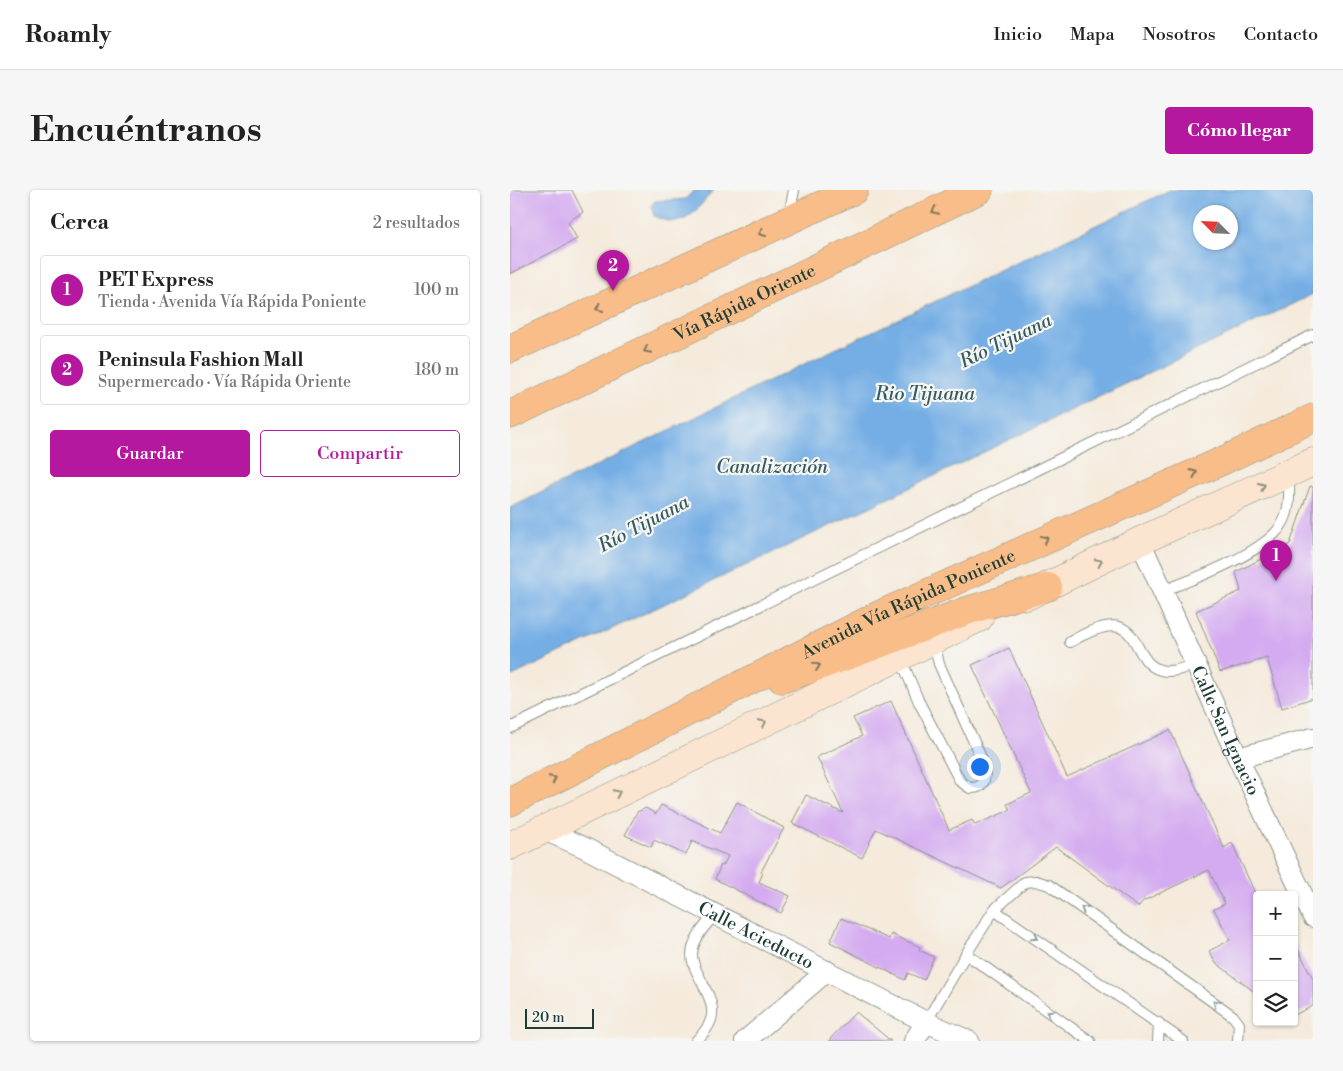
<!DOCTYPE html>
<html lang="es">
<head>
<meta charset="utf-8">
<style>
	:root { --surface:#fff; --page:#f6f6f6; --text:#222; --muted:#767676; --line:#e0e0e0; --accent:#b5179e }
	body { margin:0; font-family:"Libre Bodoni",serif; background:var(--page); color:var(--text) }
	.controls { position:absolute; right:15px; bottom:15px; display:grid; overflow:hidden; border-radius:5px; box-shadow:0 1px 4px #0004 }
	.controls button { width:45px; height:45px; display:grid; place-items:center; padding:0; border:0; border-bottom:1px solid var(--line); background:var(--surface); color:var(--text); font:25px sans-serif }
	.compass { position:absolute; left:683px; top:15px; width:45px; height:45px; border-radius:50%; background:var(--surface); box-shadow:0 1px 4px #0004; rotate:294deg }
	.scale { position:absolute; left:15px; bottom:12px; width:69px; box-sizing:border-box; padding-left:5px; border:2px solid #1f3d34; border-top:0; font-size:14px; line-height:18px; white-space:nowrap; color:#1f3d34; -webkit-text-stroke:4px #f6f6f2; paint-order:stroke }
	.you { position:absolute; left:469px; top:576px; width:18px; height:18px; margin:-12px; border:4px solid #fff; border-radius:50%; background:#1a73e8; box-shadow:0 0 0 8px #1a73e833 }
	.badge { display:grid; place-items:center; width:32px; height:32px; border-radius:50%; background:var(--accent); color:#fff; font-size:16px; font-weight:700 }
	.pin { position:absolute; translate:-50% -41px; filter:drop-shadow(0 1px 2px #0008) }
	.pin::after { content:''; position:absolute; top:26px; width:18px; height:15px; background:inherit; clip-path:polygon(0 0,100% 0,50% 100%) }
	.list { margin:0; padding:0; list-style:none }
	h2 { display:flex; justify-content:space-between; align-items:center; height:65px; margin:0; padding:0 20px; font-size:21px }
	h2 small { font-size:16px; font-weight:400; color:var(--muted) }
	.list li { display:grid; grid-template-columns:32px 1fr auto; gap:15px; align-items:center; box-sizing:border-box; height:70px; margin:0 10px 10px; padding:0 10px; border:1px solid var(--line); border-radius:5px }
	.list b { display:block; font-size:19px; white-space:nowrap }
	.list p { margin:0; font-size:16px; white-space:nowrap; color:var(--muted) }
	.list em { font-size:16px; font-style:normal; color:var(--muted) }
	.actions { display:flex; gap:10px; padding:15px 20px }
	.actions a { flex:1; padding:11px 0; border:1px solid var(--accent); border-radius:5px; text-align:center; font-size:18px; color:var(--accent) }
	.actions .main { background:var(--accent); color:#fff }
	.icon { flex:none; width:28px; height:28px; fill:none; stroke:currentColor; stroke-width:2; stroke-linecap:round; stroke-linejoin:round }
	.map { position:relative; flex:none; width:803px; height:851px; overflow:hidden; border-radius:5px }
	header { display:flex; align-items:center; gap:30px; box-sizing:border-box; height:70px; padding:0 25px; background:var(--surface); border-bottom:1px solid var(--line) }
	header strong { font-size:24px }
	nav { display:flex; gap:28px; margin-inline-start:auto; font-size:18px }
	.intro { display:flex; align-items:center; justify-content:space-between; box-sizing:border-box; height:120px; padding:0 30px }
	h1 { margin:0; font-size:35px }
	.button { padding:12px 22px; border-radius:5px; background:var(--accent); color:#fff; font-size:18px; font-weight:700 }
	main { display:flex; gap:30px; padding:0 30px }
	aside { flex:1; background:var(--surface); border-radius:5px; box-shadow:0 1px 4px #0004 }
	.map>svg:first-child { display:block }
</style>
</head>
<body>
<header>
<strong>Roamly</strong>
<nav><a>Inicio</a><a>Mapa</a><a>Nosotros</a><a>Contacto</a></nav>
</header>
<div class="intro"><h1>Encuéntranos</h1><a class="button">Cómo llegar</a></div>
<main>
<aside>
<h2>Cerca<small>2 resultados</small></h2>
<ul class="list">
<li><span class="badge">1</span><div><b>PET Express</b><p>Tienda · Avenida Vía Rápida Poniente</p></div><em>100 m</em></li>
<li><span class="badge">2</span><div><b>Peninsula Fashion Mall</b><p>Supermercado · Vía Rápida Oriente</p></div><em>180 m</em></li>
</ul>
<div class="actions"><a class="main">Guardar</a><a>Compartir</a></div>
</aside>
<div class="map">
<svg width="803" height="851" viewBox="0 0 803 851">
	<rect width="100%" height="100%" fill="#f6f6f2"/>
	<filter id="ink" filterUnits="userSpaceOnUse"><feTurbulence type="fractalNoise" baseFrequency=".02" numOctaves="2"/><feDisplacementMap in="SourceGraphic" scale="10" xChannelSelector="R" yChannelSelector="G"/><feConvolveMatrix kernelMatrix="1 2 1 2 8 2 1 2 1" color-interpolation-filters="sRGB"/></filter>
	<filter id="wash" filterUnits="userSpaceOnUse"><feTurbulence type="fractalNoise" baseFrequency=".0096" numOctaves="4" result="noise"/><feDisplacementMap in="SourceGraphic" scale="20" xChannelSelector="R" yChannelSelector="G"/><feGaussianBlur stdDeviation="1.12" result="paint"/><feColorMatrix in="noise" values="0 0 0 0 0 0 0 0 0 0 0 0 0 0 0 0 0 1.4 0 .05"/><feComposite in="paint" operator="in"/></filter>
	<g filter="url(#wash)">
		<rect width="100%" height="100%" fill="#f5eadb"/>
		<!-- water -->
		<path fill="#75aee5" stroke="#4a768c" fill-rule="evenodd" d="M 185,0 L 204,0 C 184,21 176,42 144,26 L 141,16 L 145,11 L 175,9 Z
			M 660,0 L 803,0 L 803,104 L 366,314 L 0,487 L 0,318 L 319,162 ZM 721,22 L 721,52 L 691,52 L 691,22 Z"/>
		<g id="blocks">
			<!-- building -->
			<path fill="#d4abf0" d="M 0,0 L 62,0 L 73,22 L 58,32 L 67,49 L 0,84 Z
				M 800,296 L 803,297 L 803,508 L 772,518 L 757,468 L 710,482 L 686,421 L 731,401 L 726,382 L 780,354 Z
				M 499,458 L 557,587 L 660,540 L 714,658 L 722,653 L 747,707 L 747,804 L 705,772 L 699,761 L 720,750 L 704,719 L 715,714 L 699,680 L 633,711 L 628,717 L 546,657 L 491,698 L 366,639 L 352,668 L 282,633 L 296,605 L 333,623 L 307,567 L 352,546 L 343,528 L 381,511 L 439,640 L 462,630 L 465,635 L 500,620 L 497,614 L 521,603 L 462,475 Z
				M 227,612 L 274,638 L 251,682 L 253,683 L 249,692 L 280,706 L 271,723 L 205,689 L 211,675 L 213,676 L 218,666 L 182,651 L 176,665 L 144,650 L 141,657 L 115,645 L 127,622 L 136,618 L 146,624 L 151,615 L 210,643 Z
				M 331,728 L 379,749 L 381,744 L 410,757 L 409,760 L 424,767 L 414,790 L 398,783 L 395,790 L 320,752 Z
				M 784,751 L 803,789 L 803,816 L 784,825 Z
				M 346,822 L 381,851 L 318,851 Z"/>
		</g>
	</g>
	<g filter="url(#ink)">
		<use href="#blocks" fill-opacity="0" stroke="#8a9488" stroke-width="1"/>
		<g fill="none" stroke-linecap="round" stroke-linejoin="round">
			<defs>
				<path id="service" d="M 279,26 L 284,0
					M 652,401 C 682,390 757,362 772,334 C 781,320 779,301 779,285
					M 560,452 C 640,405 614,477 656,481 C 666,482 677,477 686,474
					M 386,469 L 396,481 L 409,512 L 450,591 L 460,598 C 477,599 476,584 473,572 L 429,474 L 424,452
					M 0,538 L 803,145
					M 484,720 L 673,851
					M 456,764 L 580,851
					M 416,832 L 456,764 L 484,720 L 515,692 L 526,691 L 539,695 L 723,826 L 729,834 L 728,851
					M 186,851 C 212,826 202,813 189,786 C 185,779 182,772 182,764 C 183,748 196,735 205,724
					M 648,851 L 649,833"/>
				<g id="minor">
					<path id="s1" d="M 630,351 L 728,568 L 803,727"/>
					<path d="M 728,568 L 803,548"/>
					<path id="s2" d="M 32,639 L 73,657 L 416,832 L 459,851"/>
					<path d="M 235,851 L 317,781"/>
					<path d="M 404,851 L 416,832"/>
				</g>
				<path id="secondary" d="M 517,406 L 630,351 L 803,272
					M 0,656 L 469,428"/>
				<g id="trunk">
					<path d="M 0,159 L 344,0"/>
					<path id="s3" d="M 0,225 L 469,0"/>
					<path d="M 272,489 L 350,461 L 456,421 L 538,397"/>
					<path id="s4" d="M 0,612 L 371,424 L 712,271 L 803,228"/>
				</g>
			</defs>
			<!-- service casing -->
			<use href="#service" stroke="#8a9488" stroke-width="12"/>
			<!-- minor casing -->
			<use href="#minor" stroke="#8a9488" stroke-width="22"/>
			<!-- secondary casing -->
			<use href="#secondary" stroke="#8a9488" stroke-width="29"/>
			<!-- trunk casing -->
			<use href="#trunk" stroke="#8a9488" stroke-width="29"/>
			<!-- service -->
			<use href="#service" stroke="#fff" stroke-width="10"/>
			<!-- minor -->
			<use href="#minor" stroke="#fff" stroke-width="20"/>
			<!-- secondary -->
			<use href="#secondary" stroke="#fce5d0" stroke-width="28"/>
			<!-- trunk -->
			<use href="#trunk" stroke="#f8bd89" stroke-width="28"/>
		</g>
		<!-- one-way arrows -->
		<defs><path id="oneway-chevron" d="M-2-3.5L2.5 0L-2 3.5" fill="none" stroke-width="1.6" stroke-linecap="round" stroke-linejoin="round" transform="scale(1.25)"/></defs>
		<g stroke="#81775a">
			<use href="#oneway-chevron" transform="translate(425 21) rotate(154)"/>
			<use href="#oneway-chevron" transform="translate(252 43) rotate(155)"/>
			<use href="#oneway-chevron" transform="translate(89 118) rotate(155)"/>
			<use href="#oneway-chevron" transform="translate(137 160) rotate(154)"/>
			<use href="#oneway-chevron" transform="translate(684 283) rotate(-24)"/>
			<use href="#oneway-chevron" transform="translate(535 349) rotate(-24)"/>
			<use href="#oneway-chevron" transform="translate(307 476) rotate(-20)"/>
			<use href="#oneway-chevron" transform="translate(43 589) rotate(-27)"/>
		</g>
		<g stroke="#8e9182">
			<use href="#oneway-chevron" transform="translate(752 296) rotate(-25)"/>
			<use href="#oneway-chevron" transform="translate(589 372) rotate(-26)"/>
			<use href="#oneway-chevron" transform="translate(253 533) rotate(-26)"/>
			<use href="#oneway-chevron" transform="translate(107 603) rotate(-26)"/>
		</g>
		<g stroke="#8f9e9a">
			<use href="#oneway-chevron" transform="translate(574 719) rotate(-145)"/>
			<use href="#oneway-chevron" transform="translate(525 747) rotate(35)"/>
			<use href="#oneway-chevron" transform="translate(706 813) rotate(-144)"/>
			<use href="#oneway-chevron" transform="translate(540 823) rotate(-145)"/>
		</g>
	</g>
	<g text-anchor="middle" stroke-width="4.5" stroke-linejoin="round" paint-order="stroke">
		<!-- street labels -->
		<g font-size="18" fill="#1f3d34" stroke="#f6f6f2">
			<text dy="6" stroke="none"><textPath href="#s3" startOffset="260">Vía Rápida Oriente</textPath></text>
			<text dy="6" stroke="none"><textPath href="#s4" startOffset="445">Avenida Vía Rápida Poniente</textPath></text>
			<text dy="6" stroke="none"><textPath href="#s1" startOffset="208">Calle San Ignacio</textPath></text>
			<text dy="6" stroke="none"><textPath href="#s2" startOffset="239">Calle Acieducto</textPath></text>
		</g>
		<!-- water labels -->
		<g font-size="19" font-style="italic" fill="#345960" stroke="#f6f6f2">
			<text transform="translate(495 150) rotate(-26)" y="7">Río Tijuana</text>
			<text x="415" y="210">Rio Tijuana</text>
			<text x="262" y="283">Canalización</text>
			<text transform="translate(133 333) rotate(-28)" y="7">Río Tijuana</text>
		</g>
	</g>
</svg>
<div class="controls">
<button>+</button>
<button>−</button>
<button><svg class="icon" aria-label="layers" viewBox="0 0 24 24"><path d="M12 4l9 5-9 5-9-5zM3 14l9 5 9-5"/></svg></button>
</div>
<svg class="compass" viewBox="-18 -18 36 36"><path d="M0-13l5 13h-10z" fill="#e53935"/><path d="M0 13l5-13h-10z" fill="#767676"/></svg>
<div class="scale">20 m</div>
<div class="you"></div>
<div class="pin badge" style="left:766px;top:391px">1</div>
<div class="pin badge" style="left:103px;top:101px">2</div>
</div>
</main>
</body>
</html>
